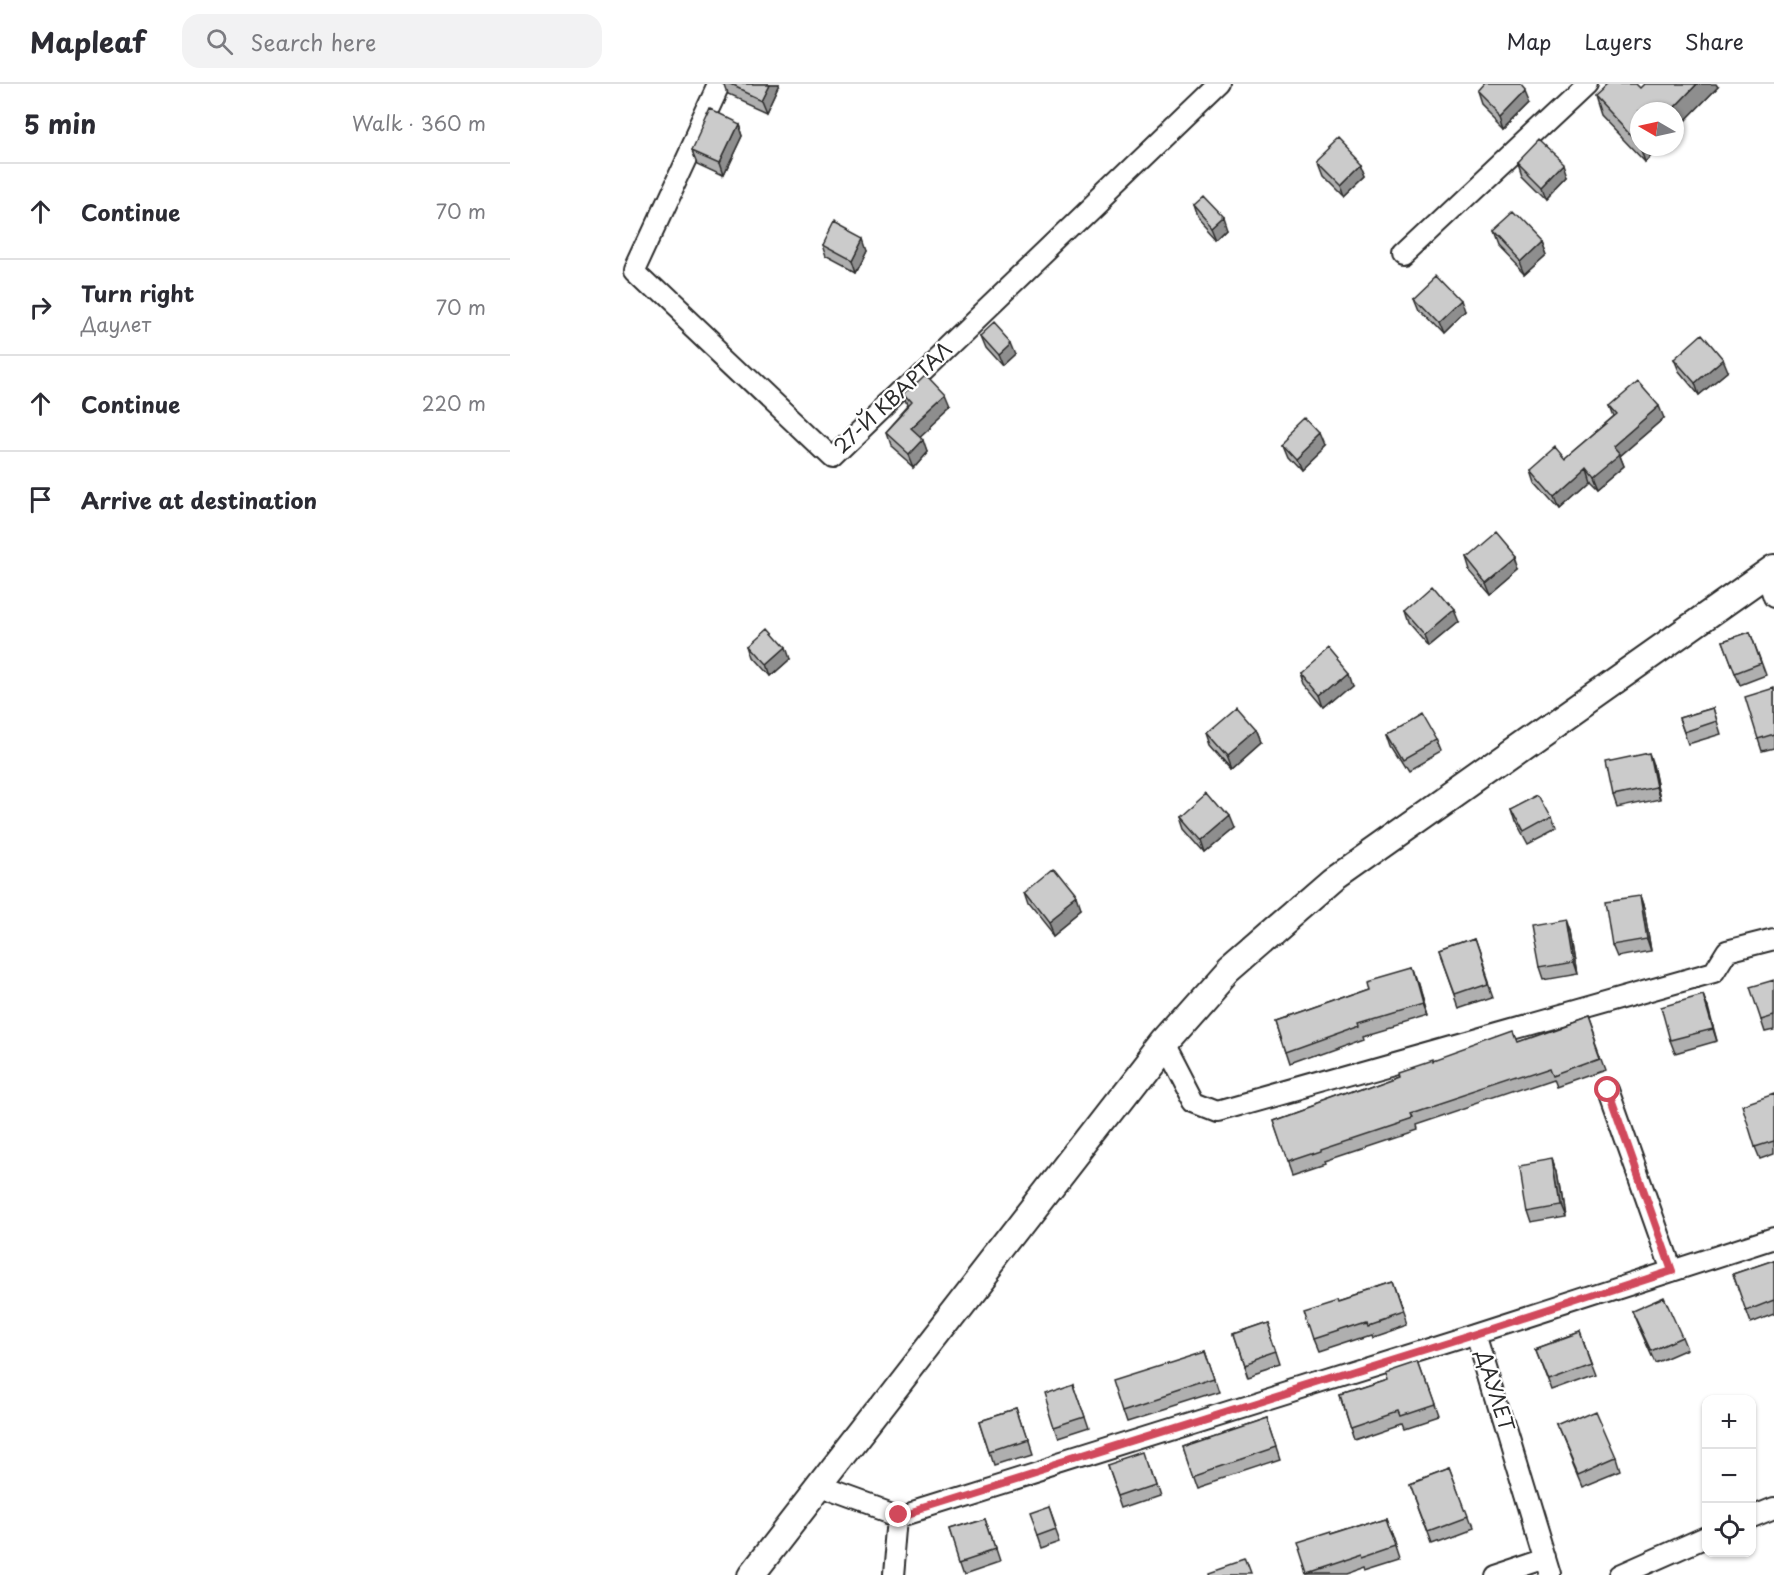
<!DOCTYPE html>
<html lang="en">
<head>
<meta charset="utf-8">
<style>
	:root { --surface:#fff; --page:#f2f2f3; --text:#2b2b33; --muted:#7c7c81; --line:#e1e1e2 }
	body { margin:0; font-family:"Playpen Sans",sans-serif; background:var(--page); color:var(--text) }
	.controls { position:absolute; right:18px; bottom:18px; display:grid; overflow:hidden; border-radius:12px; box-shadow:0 2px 4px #0004 }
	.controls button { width:54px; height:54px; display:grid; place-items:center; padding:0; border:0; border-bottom:2px solid var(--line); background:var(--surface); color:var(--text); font:30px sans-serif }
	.compass { position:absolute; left:1120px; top:18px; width:54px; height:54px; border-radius:50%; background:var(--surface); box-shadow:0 2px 4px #0004; rotate:279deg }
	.stop { position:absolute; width:18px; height:18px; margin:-14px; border:4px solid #d1495b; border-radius:50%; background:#fff }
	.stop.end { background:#d1495b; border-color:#fff; box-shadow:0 2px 6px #0008 }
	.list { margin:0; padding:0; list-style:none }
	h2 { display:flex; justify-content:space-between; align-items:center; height:78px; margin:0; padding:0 24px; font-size:26px }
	h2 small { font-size:20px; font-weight:400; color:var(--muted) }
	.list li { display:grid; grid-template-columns:39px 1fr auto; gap:18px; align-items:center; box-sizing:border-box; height:96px; padding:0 24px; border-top:2px solid var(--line) }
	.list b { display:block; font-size:22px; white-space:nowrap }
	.list p { margin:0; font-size:20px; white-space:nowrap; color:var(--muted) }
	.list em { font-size:20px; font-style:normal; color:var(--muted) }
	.icon { flex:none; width:33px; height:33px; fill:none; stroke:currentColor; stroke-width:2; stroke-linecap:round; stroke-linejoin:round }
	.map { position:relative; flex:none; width:1264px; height:1491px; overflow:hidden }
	header { display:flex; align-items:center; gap:36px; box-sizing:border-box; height:84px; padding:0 30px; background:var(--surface); border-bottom:2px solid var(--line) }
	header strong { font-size:28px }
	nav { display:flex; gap:33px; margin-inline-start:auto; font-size:21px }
	.search { width:420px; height:54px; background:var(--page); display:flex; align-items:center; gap:15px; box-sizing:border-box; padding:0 21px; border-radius:18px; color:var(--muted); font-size:22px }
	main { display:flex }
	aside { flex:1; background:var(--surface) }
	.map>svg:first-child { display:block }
</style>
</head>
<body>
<header>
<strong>Mapleaf</strong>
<div class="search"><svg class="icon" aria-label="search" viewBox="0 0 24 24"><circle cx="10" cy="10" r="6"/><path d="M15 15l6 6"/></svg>Search here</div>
<nav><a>Map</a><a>Layers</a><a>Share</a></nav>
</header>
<main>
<aside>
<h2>5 min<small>Walk · 360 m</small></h2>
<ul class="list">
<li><svg class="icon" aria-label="ahead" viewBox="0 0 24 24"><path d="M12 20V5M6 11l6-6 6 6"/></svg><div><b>Continue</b></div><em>70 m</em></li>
<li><svg class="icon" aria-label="right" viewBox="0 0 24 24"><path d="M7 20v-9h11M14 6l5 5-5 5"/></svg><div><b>Turn right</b><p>Даулет</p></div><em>70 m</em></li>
<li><svg class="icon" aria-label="ahead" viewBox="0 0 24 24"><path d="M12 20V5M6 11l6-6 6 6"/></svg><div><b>Continue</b></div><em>220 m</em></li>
<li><svg class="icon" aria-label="arrive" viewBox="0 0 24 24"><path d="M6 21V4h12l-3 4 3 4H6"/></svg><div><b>Arrive at destination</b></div></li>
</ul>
</aside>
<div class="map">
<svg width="1264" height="1491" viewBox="0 0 1264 1491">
	<rect width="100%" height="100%" fill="#fff"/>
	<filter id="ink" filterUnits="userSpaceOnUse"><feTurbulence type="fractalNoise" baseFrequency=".0167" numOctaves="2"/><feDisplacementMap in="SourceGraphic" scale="12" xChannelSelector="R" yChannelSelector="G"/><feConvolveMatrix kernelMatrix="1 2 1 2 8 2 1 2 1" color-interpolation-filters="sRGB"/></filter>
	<g filter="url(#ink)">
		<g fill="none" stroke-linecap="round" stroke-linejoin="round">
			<defs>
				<path id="minor" d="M 210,0 L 124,186 L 322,374 L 711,0
					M 894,171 L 1076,0
					M 1256,489 L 1264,513
					M 654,959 L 685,1019 L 708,1028 L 1204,888 L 1217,867 L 1264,855
					M 1098,1006 L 1162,1187
					M 309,1402 L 389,1431 L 967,1250
					M 1242,1433 L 1264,1424
					M 384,1491 L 389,1431
					M 981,1491 L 1035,1473
					M 1040,1491 L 967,1250 L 1264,1154
					M 1110,1491 L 1196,1453"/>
				<path id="tertiary" d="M 241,1491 L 654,959 L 718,887 L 824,795 L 1264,484"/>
			</defs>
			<!-- minor casing -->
			<use href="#minor" stroke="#2b2b2b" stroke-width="24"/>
			<!-- tertiary casing -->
			<use href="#tertiary" stroke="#2b2b2b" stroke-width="30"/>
			<!-- minor -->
			<use href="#minor" stroke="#fff" stroke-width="20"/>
			<!-- tertiary -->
			<use href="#tertiary" stroke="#fff" stroke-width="26"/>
		</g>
		<!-- wall -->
		<path fill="#afafaf" stroke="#2b2b2b" stroke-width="1.5" d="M 214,0 L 269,0 L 256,28 L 218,11 Z
			M 1208,3 L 1165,47 L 1165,27 L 1129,27 L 1129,63 L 1150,63 L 1135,78 L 1090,31 L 1084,12 L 1130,4 Z
			M 967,9 L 1021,19 L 995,45 L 971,21 Z
			M 228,39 L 232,51 L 214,89 L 188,77 L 183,65 Z
			M 806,76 L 852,78 L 857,90 L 834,112 L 811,89 Z
			M 1008,78 L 1058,91 L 1036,114 L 1012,90 Z
			M 684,121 L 718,145 L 708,155 L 688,133 Z
			M 982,149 L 1030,158 L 1035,171 L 1014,190 L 987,162 Z
			M 312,161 L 357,167 L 346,189 L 316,173 Z
			M 903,212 L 955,228 L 933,250 L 908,224 Z
			M 471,250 L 507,270 L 494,282 L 476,262 Z
			M 1164,275 L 1218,287 L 1189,311 L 1169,287 Z
			M 394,312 L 441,324 L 410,352 L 417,367 L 404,382 L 380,361 L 376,349 L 398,324 Z
			M 1100,322 L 1154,334 L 1110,372 L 1114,382 L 1086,406 L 1078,398 L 1050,423 L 1025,395 L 1021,383 L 1055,374 L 1104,332 Z
			M 772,361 L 817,363 L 791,388 L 777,373 Z
			M 954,471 L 1007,484 L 979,508 L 958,484 Z
			M 895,527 L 949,539 L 920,563 L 899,539 Z
			M 1240,548 L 1256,591 L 1230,601 L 1213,557 Z
			M 240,561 L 280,575 L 261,592 L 244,573 Z
			M 790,589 L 843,602 L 815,626 L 794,601 Z
			M 1264,604 L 1264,664 L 1252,667 L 1248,655 Z
			M 1203,624 L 1211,650 L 1178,660 L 1169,634 Z
			M 697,648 L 746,648 L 751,660 L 723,685 L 701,660 Z
			M 878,648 L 926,657 L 931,669 L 899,687 L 882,660 Z
			M 1143,681 L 1150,715 L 1107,724 L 1103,712 Z
			M 1000,725 L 1042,734 L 1046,747 L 1017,762 L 1004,738 Z
			M 669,732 L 723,744 L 694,768 L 673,744 Z
			M 517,809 L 572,829 L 545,851 L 521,821 Z
			M 1130,812 L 1134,824 L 1141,867 L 1107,873 L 1102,861 Z
			M 1061,847 L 1068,890 L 1034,896 L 1030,884 Z
			M 963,857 L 982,911 L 949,922 L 930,869 Z
			M 903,884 L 918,932 L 854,951 L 855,954 L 780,981 L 766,938 L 860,905 Z
			M 1264,896 L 1264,946 L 1255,948 L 1251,936 Z
			M 1193,911 L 1207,957 L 1165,969 L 1160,956 Z
			M 1076,934 L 1095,986 L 1047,1003 L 1044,995 L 904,1042 L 905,1046 L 815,1076 L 816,1078 L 783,1089 L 764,1036 L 891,990 L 923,977 L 1008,958 Z
			M 1264,1010 L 1264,1070 L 1250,1075 L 1245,1063 Z
			M 1048,1088 L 1055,1132 L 1020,1138 L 1016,1126 Z
			M 1264,1176 L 1264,1230 L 1241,1239 L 1223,1190 Z
			M 881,1199 L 896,1241 L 861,1253 L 860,1250 L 808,1267 L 803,1255 L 829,1216 Z
			M 1122,1227 L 1172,1253 L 1177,1265 L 1145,1279 L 1127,1239 Z
			M 757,1239 L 771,1282 L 736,1293 L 722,1251 Z
			M 1069,1248 L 1085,1290 L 1041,1306 L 1025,1264 Z
			M 696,1265 L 710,1308 L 618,1337 L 614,1325 Z
			M 908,1278 L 927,1332 L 894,1343 L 892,1338 L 845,1354 L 831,1311 L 877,1296 Z
			M 564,1299 L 580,1346 L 549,1356 L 545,1344 Z
			M 505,1327 L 519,1370 L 484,1381 L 470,1338 Z
			M 756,1334 L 770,1377 L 688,1404 L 673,1362 Z
			M 1047,1344 L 1106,1373 L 1110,1386 L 1071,1402 Z
			M 599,1381 L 639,1381 L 649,1412 L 614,1424 Z
			M 939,1386 L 961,1445 L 921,1460 L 899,1401 Z
			M 539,1423 L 551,1456 L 531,1463 L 527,1451 Z
			M 878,1433 L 892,1476 L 857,1487 L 856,1484 L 836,1491 L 795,1491 L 821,1451 Z
			M 475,1435 L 489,1477 L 454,1489 L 439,1446 Z"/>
		<!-- shaded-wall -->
		<path fill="#8e8e8e" stroke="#2b2b2b" stroke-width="1.5" d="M 259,0 L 269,0 L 256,28 L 251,16 Z
			M 1187,0 L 1206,0 L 1208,3 L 1165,47 L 1165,27 L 1161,27 Z
			M 1016,7 L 1021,19 L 995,45 L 991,33 Z
			M 228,39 L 232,51 L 214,89 L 210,77 Z
			M 1130,63 L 1150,63 L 1135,78 Z
			M 852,78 L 857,90 L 834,112 L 830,100 Z
			M 1054,79 L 1058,91 L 1036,114 L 1032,102 Z
			M 714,133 L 718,145 L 708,155 L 703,143 Z
			M 353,155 L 357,167 L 346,189 L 342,177 Z
			M 1030,158 L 1035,171 L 1014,190 L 1009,178 Z
			M 951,216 L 955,228 L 933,250 L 928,238 Z
			M 502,258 L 507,270 L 494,282 L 489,270 Z
			M 1213,275 L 1218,287 L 1189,311 L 1185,299 Z
			M 436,312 L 441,324 L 406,356 L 401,344 Z
			M 1149,322 L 1154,334 L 1110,372 L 1114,382 L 1086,406 L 1081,394 L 1103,362 Z
			M 812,351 L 817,363 L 791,388 L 786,376 Z
			M 413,355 L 417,367 L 404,382 L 399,370 Z
			M 1074,385 L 1078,398 L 1050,423 L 1045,411 Z
			M 1003,472 L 1007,484 L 979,508 L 974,496 Z
			M 944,527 L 949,539 L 920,563 L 916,551 Z
			M 276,563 L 280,575 L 261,592 L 257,580 Z
			M 839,590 L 843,602 L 815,626 L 811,614 Z
			M 746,648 L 751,660 L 723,685 L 718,672 Z
			M 1139,669 L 1143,681 L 1150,715 L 1146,703 Z
			M 718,732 L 723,744 L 694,768 L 690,756 Z
			M 1130,812 L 1134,824 L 1141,867 L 1137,855 Z
			M 568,817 L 572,829 L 545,851 L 540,839 Z
			M 1057,835 L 1061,847 L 1068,890 L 1064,878 Z
			M 903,884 L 907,896 L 918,932 L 913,920 Z
			M 1193,911 L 1198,923 L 1207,957 L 1203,945 Z
			M 1043,1076 L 1048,1088 L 1055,1132 L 1050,1120 Z"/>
		<!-- building -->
		<path fill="#cbcbcb" stroke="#2b2b2b" stroke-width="1.5" d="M 217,0 L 259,0 L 251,16 Z
			M 975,0 L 1010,0 L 1016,7 L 991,33 L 967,9 Z
			M 1097,0 L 1126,0 L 1130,4 L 1134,0 L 1187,0 L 1161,27 L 1129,27 L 1129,60 L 1084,12 Z
			M 201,26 L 228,39 L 210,77 L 183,65 Z
			M 829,54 L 852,78 L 830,100 L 806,76 Z
			M 1029,56 L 1054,79 L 1032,102 L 1008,78 Z
			M 694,112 L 714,133 L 703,143 L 684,121 Z
			M 1003,130 L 1030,158 L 1009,178 L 982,149 Z
			M 323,139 L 353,155 L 342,177 L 312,161 Z
			M 926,190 L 951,216 L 928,238 L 903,212 Z
			M 484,238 L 502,258 L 489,270 L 471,250 Z
			M 1192,250 L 1213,275 L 1185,299 L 1164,275 Z
			M 416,291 L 436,312 L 401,344 L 413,355 L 399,370 L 376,349 L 402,321 L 394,312 Z
			M 1128,298 L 1149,322 L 1103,362 L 1110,370 L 1081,394 L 1074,385 L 1045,411 L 1021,383 L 1045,362 L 1055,374 L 1107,330 L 1100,322 Z
			M 798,336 L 812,351 L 786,376 L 772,361 Z
			M 982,447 L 1003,472 L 974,496 L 954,471 Z
			M 923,502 L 944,527 L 916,551 L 895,527 Z
			M 259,544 L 276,563 L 257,580 L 240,561 Z
			M 1240,548 L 1251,579 L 1225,589 L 1213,557 Z
			M 818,565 L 839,590 L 811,614 L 790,589 Z
			M 1264,604 L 1264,650 L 1248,655 L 1235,613 Z
			M 725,624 L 746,648 L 718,672 L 697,648 Z
			M 1203,624 L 1207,637 L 1174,648 L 1169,634 Z
			M 910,629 L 926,657 L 894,675 L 878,648 Z
			M 1139,669 L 1146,703 L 1103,712 L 1096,678 Z
			M 697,707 L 718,732 L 690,756 L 669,732 Z
			M 1029,710 L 1042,734 L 1013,750 L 1000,725 Z
			M 544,787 L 568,817 L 540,839 L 517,809 Z
			M 1130,812 L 1137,855 L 1102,861 L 1095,817 Z
			M 1057,835 L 1064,878 L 1030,884 L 1022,841 Z
			M 963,857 L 977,899 L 945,910 L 930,869 Z
			M 903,884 L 913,920 L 850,939 L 851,942 L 776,969 L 766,938 L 860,905 L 858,897 Z
			M 1264,896 L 1264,932 L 1251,936 L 1240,903 Z
			M 1193,911 L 1203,945 L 1160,956 L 1151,923 Z
			M 1076,934 L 1090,974 L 1043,991 L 1040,983 L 899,1030 L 901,1034 L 811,1064 L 811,1066 L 778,1077 L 764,1036 L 891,990 L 890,986 L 923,975 L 923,977 L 1004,948 L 1008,958 Z
			M 1264,1010 L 1264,1057 L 1245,1063 L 1232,1021 Z
			M 1043,1076 L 1050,1120 L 1016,1126 L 1009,1082 Z
			M 1264,1176 L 1264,1216 L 1236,1227 L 1223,1190 Z
			M 881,1199 L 891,1229 L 856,1241 L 855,1238 L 803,1255 L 793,1224 L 828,1213 L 829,1216 Z
			M 1154,1213 L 1172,1253 L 1141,1267 L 1122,1227 Z
			M 757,1239 L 767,1269 L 732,1281 L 722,1251 Z
			M 1069,1248 L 1080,1278 L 1037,1294 L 1025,1264 Z
			M 696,1265 L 706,1295 L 614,1325 L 604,1294 Z
			M 908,1278 L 923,1320 L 890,1331 L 888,1326 L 841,1342 L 831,1311 L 877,1296 L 875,1289 Z
			M 564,1299 L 576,1334 L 545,1344 L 534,1309 Z
			M 505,1327 L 515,1357 L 480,1369 L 470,1338 Z
			M 1086,1327 L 1106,1373 L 1067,1390 L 1047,1344 Z
			M 756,1334 L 766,1364 L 683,1392 L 673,1362 Z
			M 635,1369 L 645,1400 L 610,1412 L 599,1381 Z
			M 939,1386 L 957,1433 L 917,1448 L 899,1401 Z
			M 539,1423 L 546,1444 L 527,1451 L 519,1430 Z
			M 878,1433 L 888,1463 L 853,1475 L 852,1472 L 795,1491 L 785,1460 L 820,1449 L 821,1451 Z
			M 475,1435 L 485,1465 L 449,1477 L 439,1446 Z
			M 734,1475 L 740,1491 L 700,1491 L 699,1487 Z"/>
	</g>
	<g fill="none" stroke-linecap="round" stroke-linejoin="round" filter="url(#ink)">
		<!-- route -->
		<path stroke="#d1495b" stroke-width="8" d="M 389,1431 L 968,1250 L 1162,1187 L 1098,1006"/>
	</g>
	<g text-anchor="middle" stroke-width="4.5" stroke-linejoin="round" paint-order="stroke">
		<!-- street labels -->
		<g font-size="20" fill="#2b2b2b" stroke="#fff">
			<text transform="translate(383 314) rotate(-43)" y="7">27-Й КВАРТАЛ</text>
			<text transform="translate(985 1307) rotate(73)" y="7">ДАУЛЕТ</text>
		</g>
	</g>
</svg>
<div class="controls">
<button>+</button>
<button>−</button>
<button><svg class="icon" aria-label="locate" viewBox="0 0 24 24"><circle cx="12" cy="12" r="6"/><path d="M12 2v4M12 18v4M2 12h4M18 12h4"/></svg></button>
</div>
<svg class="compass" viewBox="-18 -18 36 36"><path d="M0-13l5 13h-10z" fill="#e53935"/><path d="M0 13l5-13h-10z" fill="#7c7c81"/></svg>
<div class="stop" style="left:1098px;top:1006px"></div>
<div class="stop end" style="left:389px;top:1431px"></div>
</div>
</main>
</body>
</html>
